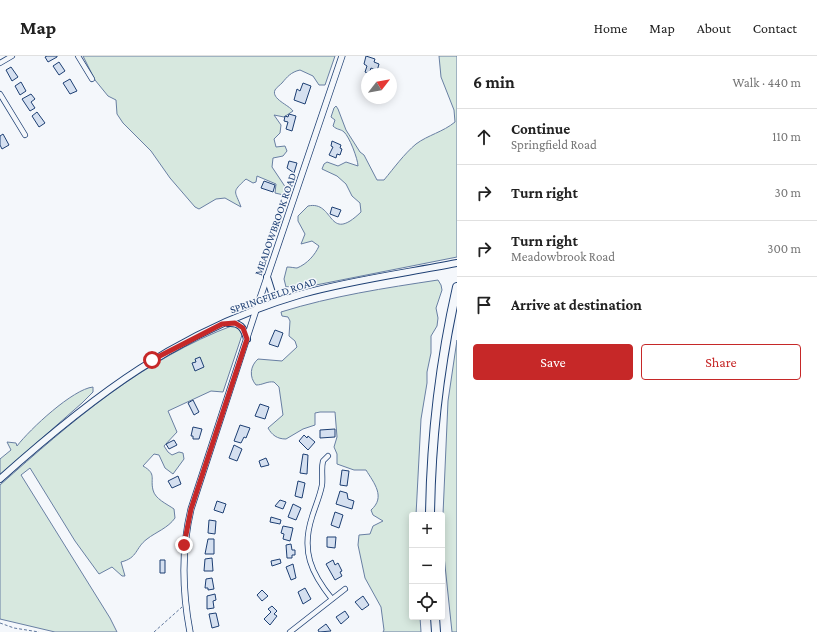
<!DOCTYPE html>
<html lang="en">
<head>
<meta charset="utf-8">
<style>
	:root { --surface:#fff; --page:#f6f6f6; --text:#222; --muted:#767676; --line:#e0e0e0; --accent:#c62828 }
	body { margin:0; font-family:"Crimson Pro",serif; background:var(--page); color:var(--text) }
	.controls { position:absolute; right:12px; bottom:12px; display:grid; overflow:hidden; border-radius:4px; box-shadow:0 2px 10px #0003 }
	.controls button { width:36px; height:36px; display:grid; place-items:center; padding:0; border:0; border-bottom:1px solid var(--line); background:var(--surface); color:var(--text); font:20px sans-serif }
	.compass { position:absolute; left:361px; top:12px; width:36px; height:36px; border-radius:50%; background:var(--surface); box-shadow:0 2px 10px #0003; rotate:59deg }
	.stop { position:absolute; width:12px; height:12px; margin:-9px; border:3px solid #c62828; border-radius:50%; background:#fff }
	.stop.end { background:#c62828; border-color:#fff; box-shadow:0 1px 4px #0008 }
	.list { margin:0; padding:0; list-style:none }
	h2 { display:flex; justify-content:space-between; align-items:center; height:52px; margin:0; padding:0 16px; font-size:17px }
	h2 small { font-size:13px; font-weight:400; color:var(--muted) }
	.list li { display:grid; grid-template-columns:26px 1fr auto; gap:12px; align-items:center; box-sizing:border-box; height:56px; padding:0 16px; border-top:1px solid var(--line) }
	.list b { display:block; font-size:15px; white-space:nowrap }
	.list p { margin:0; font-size:13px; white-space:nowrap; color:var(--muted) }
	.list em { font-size:13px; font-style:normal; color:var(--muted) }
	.actions { display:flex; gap:8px; padding:12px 16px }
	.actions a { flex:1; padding:9px 0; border:1px solid var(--accent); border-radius:4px; text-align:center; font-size:14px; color:var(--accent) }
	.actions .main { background:var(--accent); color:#fff }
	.icon { flex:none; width:22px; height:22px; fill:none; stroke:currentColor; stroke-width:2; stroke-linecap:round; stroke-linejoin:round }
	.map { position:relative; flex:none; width:457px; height:576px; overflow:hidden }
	header { display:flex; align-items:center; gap:24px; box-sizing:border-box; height:56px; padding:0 20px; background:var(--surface); border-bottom:1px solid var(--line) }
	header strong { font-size:19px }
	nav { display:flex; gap:22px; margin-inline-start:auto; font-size:14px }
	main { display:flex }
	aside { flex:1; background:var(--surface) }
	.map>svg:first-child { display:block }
</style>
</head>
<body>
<header>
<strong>Map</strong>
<nav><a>Home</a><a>Map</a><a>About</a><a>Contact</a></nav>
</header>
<main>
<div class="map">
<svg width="457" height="576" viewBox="0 0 457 576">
	<rect width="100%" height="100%" fill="#f4f7fb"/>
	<!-- green -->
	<path fill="#d7e8df" stroke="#687fa3" d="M 83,0 L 335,0 L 325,29 L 319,29 L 313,20 L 300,14 C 291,16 287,21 282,27 C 280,29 276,32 275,34 C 271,43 289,49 293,55 L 284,61 L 274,59 L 281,69 L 280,77 L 274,83 L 276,91 L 285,90 L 287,95 L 283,100 L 273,102 L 272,111 L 288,135 L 288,140 L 275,137 L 276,128 L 257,120 L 256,126 L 253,127 L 246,123 C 231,137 235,134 241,151 L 225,142 L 216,143 L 199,153 L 195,151 L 170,122 L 151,95 L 123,67 L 117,58 L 116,44 L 108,40 L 95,24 Z
		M 439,0 L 457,0 L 457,201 L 311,230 L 309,228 L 286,231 L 284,223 L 287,211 C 291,211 295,212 297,212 C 307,208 315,199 319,190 L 312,185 L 301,188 L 305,178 L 298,165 L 298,160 L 308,150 C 335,144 327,189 361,156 L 360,147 L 352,140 L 346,128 L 337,120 L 322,113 L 324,108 L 327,106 L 338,110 L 346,106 L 358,110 C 358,103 349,80 344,76 C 341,73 337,74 333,70 L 335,64 L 331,61 L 334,52 L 336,50 L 338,53 L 346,74 L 360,96 L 364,99 L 377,124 L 384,124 C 394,112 404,98 416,88 C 428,79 443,76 455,66 L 454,54 L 441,21 Z
		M 438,224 L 441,229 L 442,234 L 436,252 L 438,262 L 437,270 L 431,280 L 431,297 L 427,316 L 427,327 L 421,363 L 416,459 L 412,459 L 412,561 L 420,561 L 421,576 L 383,576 L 384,574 L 381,551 L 365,522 L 358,489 L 359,479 L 370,478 L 373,470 L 383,465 L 373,459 L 371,454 C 386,441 374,427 366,414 L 354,414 L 337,408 L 337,398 L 334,391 L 337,381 L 335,356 L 320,356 L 315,357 L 315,369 L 303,373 L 286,383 C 277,383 272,379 268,372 L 283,359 L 279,331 L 274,326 C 267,325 263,329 256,329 C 249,321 250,310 258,303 L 282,305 L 297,291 L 295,285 L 289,280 L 290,265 L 288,261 L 282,260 L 281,256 C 332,240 385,232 438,224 Z
		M 234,269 L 239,271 L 242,279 L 223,336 L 211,335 L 168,355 L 177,376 L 164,390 L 168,396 L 172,399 L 179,396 L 183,397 L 184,403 L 173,418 L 165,412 L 159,399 L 154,398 L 143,410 C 157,418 150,422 153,434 C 155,443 167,448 174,453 L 175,462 C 168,472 156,476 147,483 C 135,492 138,502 121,506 L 125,520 L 122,520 L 112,511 L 99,518 L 75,485 L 30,412 L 21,419 L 110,562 L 117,576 L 55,576 L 0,563 L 0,429 C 71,366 143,303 234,269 Z
		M 457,284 L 457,576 L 452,576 L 442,481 L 448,345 Z
		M 93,331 L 93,336 L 82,347 L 0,419 L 0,403 L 11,394 L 7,386 L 16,387 L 17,390 C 30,373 73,333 93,331 Z"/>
	<!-- building -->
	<path fill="#d5e0f0" stroke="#1d3f73" d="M 47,0 L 57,0 L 57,1 L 48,6 L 45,1 Z
		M 366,0 L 375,3 L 374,6 L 379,8 L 377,15 L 371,12 L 369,18 L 365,16 L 367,10 L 364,8 Z
		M 59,6 L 65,15 L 59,19 L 53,10 Z
		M 11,11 L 18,21 L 12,25 L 6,14 Z
		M 70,23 L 77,35 L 70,38 L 63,27 Z
		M 21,26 L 26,35 L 20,39 L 15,30 Z
		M 303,27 L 311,30 L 305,48 L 294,44 L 297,33 L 300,35 Z
		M 31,38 L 35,43 L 31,46 L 35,52 L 30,55 L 22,43 Z
		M 37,56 L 45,67 L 39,71 L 32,60 Z
		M 289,58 L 296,60 L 292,75 L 286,73 L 288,66 L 284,65 L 285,60 L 288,61 Z
		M 3,78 L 9,89 L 2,93 L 0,89 L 0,80 Z
		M 332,85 L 341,89 L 340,92 L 342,93 L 340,99 L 337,98 L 336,102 L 329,99 L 333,91 L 331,90 Z
		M 289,105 L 297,107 L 294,117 L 287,112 Z
		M 264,125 L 275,129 L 273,136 L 261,132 Z
		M 332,151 L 341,154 L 338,161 L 330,158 Z
		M 275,274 L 283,277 L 278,291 L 269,288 Z
		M 200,301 L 204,311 L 195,315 L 192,307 L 196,306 L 195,303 Z
		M 193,344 L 199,356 L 194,359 L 188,347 Z
		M 260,348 L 269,351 L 265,363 L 255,360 Z
		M 240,369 L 250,372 L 246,382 L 244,381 L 241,387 L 234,385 Z
		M 193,371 L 202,373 L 199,383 L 193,383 L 193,380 L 191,380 Z
		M 335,373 L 335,381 L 320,382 L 320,374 Z
		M 304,379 L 307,382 L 308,380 L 315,386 L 308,394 L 299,385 Z
		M 174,384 L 177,389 L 169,393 L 166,388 Z
		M 234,389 L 242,393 L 237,405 L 229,402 Z
		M 303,398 L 308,399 L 307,418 L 300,417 Z
		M 266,402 L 269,409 L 261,411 L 259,405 Z
		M 342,414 L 349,415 L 347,430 L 340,429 Z
		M 178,420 L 181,428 L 172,432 L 168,425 Z
		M 298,425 L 305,427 L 302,442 L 295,440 Z
		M 340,435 L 347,437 L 348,443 L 354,445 L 352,453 L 336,448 Z
		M 280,444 L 286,446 L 283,453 L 275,450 Z
		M 217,445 L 226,448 L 223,457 L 214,454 Z
		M 293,448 L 301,452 L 296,464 L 288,461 Z
		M 335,456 L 343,459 L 339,472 L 331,469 Z
		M 271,461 L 281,464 L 280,468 L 270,466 Z
		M 209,464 L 216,465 L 215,478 L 208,477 Z
		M 283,470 L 293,472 L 290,485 L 283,483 L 284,478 L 281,477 Z
		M 327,481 L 336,481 L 335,492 L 327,491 Z
		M 208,483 L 214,483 L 214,498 L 205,498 Z
		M 291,488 L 292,494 L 295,494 L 295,499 L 292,499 L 292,502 L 287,502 L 286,489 Z
		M 212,502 L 213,515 L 204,515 L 205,503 Z
		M 280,503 L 281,507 L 272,510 L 271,505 Z
		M 160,504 L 165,504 L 165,517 L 160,517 Z
		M 333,504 L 335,509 L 338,507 L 342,515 L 340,516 L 342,520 L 335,524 L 326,508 Z
		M 293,508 L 296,522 L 291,524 L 286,511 Z
		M 212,522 L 214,533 L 208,534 L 208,532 L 205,532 L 206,523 Z
		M 305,532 L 311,543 L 303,548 L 298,536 Z
		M 262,534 L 268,540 L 262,545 L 257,539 Z
		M 215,538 L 216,544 L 213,545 L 214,552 L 207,553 L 207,540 Z
		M 363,540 L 369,549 L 362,554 L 355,546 Z
		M 272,550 L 277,555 L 274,558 L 277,560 L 270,569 L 264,563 L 271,556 L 268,553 Z
		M 345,555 L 349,561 L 341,568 L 336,561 Z
		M 216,557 L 219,570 L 212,572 L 209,558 Z
		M 326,568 L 331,575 L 319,576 L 318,574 Z"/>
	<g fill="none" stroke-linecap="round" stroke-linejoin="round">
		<defs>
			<path id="minor" d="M 78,0 L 92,23
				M 0,7 L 12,0
				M 0,38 L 25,79
				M 328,400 L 323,405 C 321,413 323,421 322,429 C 320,440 315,451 312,461 C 301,495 311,517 332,543
				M 290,576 L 345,533"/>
			<path id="tertiary" d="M 190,576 C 182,534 181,495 191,453 L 256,254 L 342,0"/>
			<path id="secondary" d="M 267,221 L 273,240 L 284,243
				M 228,267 C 240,266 244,272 247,283
				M 0,423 C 94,339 179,274 302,238 C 353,224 406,217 457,207"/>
			<path id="motorway" d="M 430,459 C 431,383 440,306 457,231
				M 435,561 L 436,576"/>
		</defs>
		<!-- minor casing -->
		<use href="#minor" stroke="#1d3f73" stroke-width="6"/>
		<!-- tertiary casing -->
		<use href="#tertiary" stroke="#1d3f73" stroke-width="7"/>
		<!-- secondary casing -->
		<use href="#secondary" stroke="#1d3f73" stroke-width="8"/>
		<!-- motorway casing -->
		<use href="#motorway" stroke="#1d3f73" stroke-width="10"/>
		<!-- path -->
		<path stroke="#5e769c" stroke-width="1" stroke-dasharray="3 2" stroke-linecap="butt" d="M 0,567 L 14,572 L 39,576
			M 154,576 L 182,551"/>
		<!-- minor -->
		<use href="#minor" stroke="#f4f7fb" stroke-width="4.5"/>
		<!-- tertiary -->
		<use href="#tertiary" stroke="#f4f7fb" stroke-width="5.5"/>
		<!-- secondary -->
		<use href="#secondary" stroke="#f4f7fb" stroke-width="6"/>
		<!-- motorway -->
		<use href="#motorway" stroke="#f4f7fb" stroke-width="8"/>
	</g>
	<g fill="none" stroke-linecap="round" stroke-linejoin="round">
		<!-- route -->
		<path stroke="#c62828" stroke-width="5" d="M 152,304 L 222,268 L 235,267 L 243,272 L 247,283 L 191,453 L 184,489"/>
	</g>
	<g text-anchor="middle" stroke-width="3" stroke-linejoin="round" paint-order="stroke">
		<!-- street labels -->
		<g font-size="11" fill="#1d3f73" stroke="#f4f7fb">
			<text transform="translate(275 168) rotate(-71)" y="4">MEADOWBROOK ROAD</text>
			<text transform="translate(273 239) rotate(-19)" y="4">SPRINGFIELD ROAD</text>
		</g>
	</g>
</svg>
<div class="controls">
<button>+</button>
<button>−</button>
<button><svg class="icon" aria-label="locate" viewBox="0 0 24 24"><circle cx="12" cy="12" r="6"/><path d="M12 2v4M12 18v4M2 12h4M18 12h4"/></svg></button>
</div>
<svg class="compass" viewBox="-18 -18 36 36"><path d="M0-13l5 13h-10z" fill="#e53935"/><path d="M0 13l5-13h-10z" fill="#767676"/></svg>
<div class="stop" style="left:152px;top:304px"></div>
<div class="stop end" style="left:184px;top:489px"></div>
</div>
<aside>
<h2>6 min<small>Walk · 440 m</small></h2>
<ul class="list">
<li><svg class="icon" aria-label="ahead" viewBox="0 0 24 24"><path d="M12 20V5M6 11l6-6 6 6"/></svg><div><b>Continue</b><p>Springfield Road</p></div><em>110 m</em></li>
<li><svg class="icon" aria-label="right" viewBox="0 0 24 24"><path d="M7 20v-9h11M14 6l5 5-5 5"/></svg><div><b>Turn right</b></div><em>30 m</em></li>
<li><svg class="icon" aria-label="right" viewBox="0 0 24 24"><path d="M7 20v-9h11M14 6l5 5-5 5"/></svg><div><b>Turn right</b><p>Meadowbrook Road</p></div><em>300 m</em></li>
<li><svg class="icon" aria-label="arrive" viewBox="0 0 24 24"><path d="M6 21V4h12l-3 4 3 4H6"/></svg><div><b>Arrive at destination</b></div></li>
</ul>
<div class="actions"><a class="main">Save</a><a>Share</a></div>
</aside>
</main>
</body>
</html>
